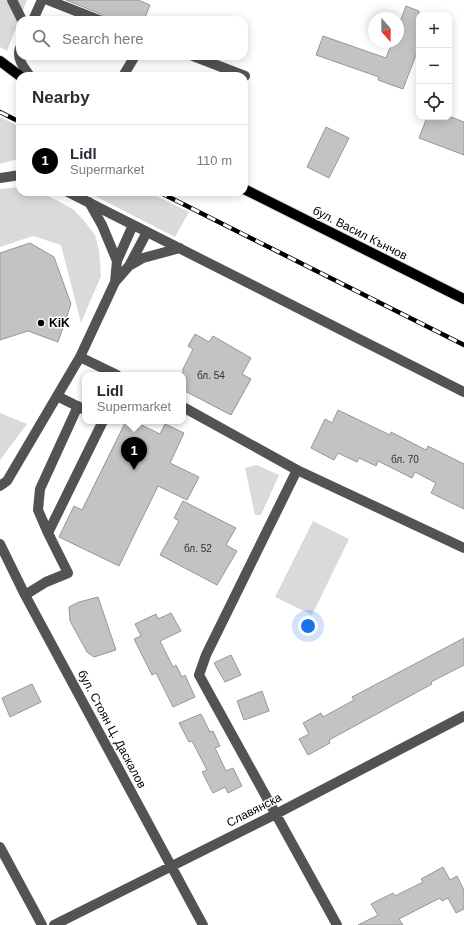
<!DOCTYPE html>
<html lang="en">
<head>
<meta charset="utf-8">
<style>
	:root { --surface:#fff; --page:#f2f2f3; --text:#2b2b33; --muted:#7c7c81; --line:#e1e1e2; --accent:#000 }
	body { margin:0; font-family:Arial,sans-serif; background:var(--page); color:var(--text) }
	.controls { position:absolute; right:12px; top:12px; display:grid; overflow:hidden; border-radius:8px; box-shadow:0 2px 10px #0003 }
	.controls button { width:36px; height:36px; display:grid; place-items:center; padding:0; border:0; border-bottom:1px solid var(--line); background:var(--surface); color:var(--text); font:20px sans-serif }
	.compass { position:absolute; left:368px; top:12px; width:36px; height:36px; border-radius:50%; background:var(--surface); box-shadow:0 2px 10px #0003; rotate:159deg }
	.you { position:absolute; left:308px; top:626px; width:14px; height:14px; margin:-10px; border:3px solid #fff; border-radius:50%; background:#1a73e8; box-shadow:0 0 0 6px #1a73e833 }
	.badge { display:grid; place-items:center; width:26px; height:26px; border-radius:50%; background:var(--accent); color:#fff; font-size:13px; font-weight:700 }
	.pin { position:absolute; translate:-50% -33px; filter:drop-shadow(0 1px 2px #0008) }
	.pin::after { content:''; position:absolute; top:21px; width:14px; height:12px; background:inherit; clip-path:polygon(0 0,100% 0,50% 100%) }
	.popup { position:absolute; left:82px; top:372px; width:104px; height:52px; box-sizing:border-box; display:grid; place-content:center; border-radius:8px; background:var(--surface); filter:drop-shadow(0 1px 3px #0005); font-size:13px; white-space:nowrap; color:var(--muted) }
	.popup b { font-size:15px; color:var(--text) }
	.popup::after { content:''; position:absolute; left:50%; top:100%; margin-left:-8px; border:8px solid transparent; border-top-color:var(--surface) }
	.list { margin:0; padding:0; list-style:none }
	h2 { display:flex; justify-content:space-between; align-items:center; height:52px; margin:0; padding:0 16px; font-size:17px }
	h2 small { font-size:13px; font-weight:400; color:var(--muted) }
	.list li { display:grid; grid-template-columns:26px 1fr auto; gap:12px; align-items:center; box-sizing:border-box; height:72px; padding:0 16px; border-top:1px solid var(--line) }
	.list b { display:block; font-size:15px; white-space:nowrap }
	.list p { margin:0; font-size:13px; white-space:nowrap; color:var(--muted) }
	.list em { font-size:13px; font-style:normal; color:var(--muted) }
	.icon { flex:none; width:22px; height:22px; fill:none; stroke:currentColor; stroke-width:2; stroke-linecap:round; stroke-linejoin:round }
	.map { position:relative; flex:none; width:464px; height:925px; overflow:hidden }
	.search { position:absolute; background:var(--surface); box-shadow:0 2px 10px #0003; left:16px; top:16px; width:232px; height:44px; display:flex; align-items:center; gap:10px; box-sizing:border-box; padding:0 14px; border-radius:12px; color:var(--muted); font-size:15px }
	.panel { position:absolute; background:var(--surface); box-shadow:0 2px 10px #0003; left:16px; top:72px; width:232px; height:124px; border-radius:12px }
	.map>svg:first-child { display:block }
</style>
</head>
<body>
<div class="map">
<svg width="464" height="925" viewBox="0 0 464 925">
	<rect width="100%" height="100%" fill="#fff"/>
	<!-- green -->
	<path fill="#dadada" d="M 0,0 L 27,0 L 7,51 L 0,47 Z
		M 0,117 L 20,127 L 20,161 L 14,160 L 0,164 Z
		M 20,187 L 20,192 L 40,192 L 58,201 L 74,210 L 85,222 L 95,235 L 99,250 L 101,276 L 81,323 L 61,245 L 33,236 L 0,247 L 0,189 Z
		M 87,192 L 148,192 L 189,212 L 175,237 Z
		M 0,413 L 27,424 L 0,460 Z
		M 257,465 L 279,475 L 261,515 L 255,515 L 245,468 Z
		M 313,521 L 349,539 L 312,615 L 275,597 Z"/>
	<!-- building -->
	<path fill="#c3c3c3" stroke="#979797" d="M 66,0 L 138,0 L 150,5 L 144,20 L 110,20 L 105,18 L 101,14 Z
		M 406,6 L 419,11 L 419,47 L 403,89 L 378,80 L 379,77 L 316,55 L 323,36 L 386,58 L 392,42 L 398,42 L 398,27 Z
		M 427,117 L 451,117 L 464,122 L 464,155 L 419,138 Z
		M 326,127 L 349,138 L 329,178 L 307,167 Z
		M 30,243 L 54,257 L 71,304 L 58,342 L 28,331 L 0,340 L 0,253 Z
		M 195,334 L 209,342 L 213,336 L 251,358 L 242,374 L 251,379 L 231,415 L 183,390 L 183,369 L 193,349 L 188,346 Z
		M 338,410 L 390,435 L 391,432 L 426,450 L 428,446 L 464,464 L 464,509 L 431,493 L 436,483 L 415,472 L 412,478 L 378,461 L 376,466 L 359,458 L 357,462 L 338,453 L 334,460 L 311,448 L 325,419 L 332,423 Z
		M 126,421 L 133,421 L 160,434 L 165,424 L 184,433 L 170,463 L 199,477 L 187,500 L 158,486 L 119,566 L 59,537 L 74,506 L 82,510 Z
		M 183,501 L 236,528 L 226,545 L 237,551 L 217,585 L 160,555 L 179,521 L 174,518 Z
		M 98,597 L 116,650 L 94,657 L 87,652 L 70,621 L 69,607 L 79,602 Z
		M 171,613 L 181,631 L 160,641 L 173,667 L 176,665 L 182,677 L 185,675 L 195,697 L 173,707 L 156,673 L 152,675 L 134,639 L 141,636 L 135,624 L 156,614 L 158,619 Z
		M 464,638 L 464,665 L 431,682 L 432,684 L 329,740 L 330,743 L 308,755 L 299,739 L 309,734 L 303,723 L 321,713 L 323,717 L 354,700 L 352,697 Z
		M 231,655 L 241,675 L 225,682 L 214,663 Z
		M 32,684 L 41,702 L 10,717 L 2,698 Z
		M 262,691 L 269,711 L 244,720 L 237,701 Z
		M 201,714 L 210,732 L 213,731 L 220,746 L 215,748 L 226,771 L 233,768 L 242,786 L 228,793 L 225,787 L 213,793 L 202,772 L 207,770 L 192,741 L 189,742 L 179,723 Z
		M 443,867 L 450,880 L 457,876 L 464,890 L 464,909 L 456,913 L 448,898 L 442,901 L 440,898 L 399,919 L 403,925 L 358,925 L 378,915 L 371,904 L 393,893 L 395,896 L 423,882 L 421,879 Z"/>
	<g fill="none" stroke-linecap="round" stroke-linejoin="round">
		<defs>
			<path id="major" d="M 0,61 L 20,76
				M 244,189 L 464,299"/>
		</defs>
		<!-- major casing -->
		<use href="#major" stroke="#dbdbdb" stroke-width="12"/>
		<!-- minor -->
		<path stroke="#535353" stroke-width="10" d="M 12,0 L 22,20
			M 48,0 L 99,20
			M 33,20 L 42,0
			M 20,48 C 16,58 24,68 30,76
			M 193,56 L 245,76
			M 123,76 L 135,56
			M 0,178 L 20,175
			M 68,192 L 464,392
			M 89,202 L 102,225 L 117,261
			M 129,266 L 143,258 L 180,248
			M 115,282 L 117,261 L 133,225
			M 80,357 L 117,375
			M 57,396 L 85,410
			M 183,407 L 297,470
			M 0,486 L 7,481 L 80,357 L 115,282 L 129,266 L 147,232
			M 48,533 L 103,421
			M 0,544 L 25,595 L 203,925
			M 25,595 L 46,582 L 68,573 L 48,533 L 38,510 L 40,489 L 78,406
			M 0,847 L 42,925
			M 54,925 L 276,814 L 464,716
			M 337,925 L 199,675 L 206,655 L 297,470 L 464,548"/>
		<!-- major -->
		<use href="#major" stroke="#000" stroke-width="10"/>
		<defs>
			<path id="rail" d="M 0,112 L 20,122
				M 159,192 L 464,345"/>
		</defs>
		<!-- rail casing -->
		<use href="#rail" stroke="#000" stroke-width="4.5"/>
		<!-- rail -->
		<use href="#rail" stroke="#fff" stroke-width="3" stroke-dasharray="9" stroke-linecap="butt"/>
	</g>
	<!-- markers -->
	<circle fill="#000" stroke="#fff" stroke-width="1.5" cx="41" cy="323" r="4"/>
	<g text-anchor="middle" stroke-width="3" stroke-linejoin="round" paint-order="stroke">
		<!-- number labels -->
		<g font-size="10" fill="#313131">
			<text x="211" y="379">бл. 54</text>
			<text x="405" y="463">бл. 70</text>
			<text x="198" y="552">бл. 52</text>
		</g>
		<!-- street labels -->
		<g font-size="12" fill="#000" stroke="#fff">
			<text transform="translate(360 233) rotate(27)" y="4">бул. Васил Кънчов</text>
			<text transform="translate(112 729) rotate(62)" y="4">бул. Стоян Ц. Даскалов</text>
			<text transform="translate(254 810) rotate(-27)" y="4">Славянска</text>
		</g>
		<!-- poi labels -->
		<g font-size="12" font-weight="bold" fill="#000" stroke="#fff" text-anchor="start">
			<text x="49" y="327">KiK</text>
		</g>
	</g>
</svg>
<div class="controls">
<button>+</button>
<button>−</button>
<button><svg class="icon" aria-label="locate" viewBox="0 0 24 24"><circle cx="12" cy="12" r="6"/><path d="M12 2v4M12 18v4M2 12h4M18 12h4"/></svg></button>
</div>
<svg class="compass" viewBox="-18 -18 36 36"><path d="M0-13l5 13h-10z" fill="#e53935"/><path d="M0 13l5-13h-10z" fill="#7c7c81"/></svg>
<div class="you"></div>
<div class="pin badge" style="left:134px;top:470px">1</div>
<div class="popup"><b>Lidl</b>Supermarket</div>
<div class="search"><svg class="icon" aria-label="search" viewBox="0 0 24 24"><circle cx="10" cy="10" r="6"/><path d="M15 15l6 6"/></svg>Search here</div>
<section class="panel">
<h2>Nearby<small></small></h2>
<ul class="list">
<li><span class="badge">1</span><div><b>Lidl</b><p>Supermarket</p></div><em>110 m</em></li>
</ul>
</section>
</div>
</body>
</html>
